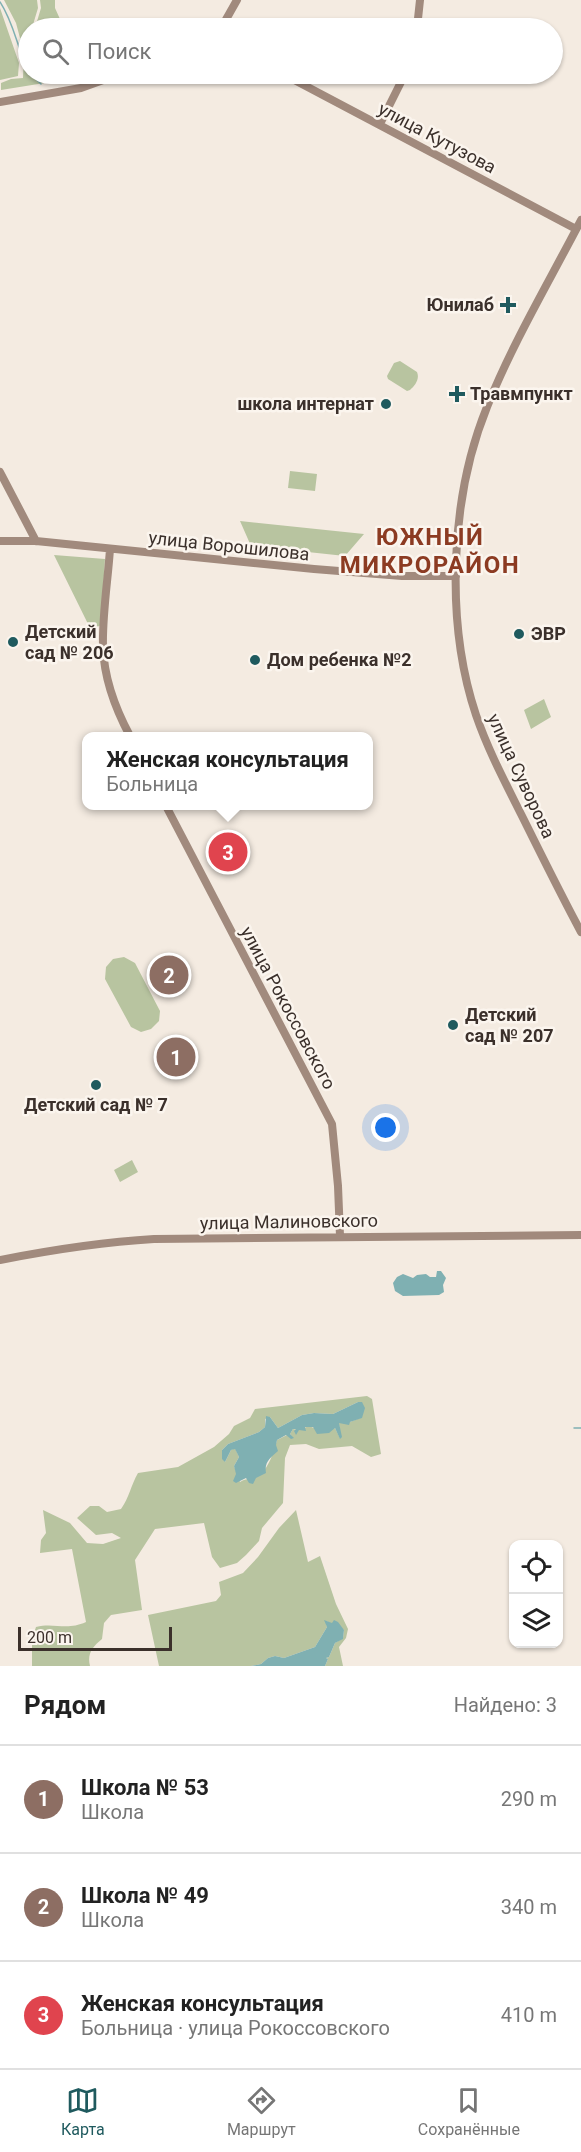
<!DOCTYPE html>
<html lang="ru">
<head>
<meta charset="utf-8">
<style>
	:root { --surface:#fff; --page:#f2f2f2; --text:#222; --muted:#767676; --line:#e0e0e0; --accent:#1f5a5e }
	body { margin:0; font-family:Roboto,sans-serif; background:var(--page); color:var(--text) }
	.controls { position:absolute; right:18px; bottom:18px; display:grid; overflow:hidden; border-radius:12px; box-shadow:0 2px 4px #0004 }
	.controls button { width:54px; height:54px; display:grid; place-items:center; padding:0; border:0; border-bottom:2px solid var(--line); background:var(--surface); color:var(--text); font:30px sans-serif }
	.scale { position:absolute; left:18px; bottom:15px; width:154px; box-sizing:border-box; padding-left:6px; border:3px solid #3b302b; border-top:0; font-size:16px; line-height:21px; white-space:nowrap; color:#3b302b; -webkit-text-stroke:4px #fbf5ee; paint-order:stroke }
	.you { position:absolute; left:386px; top:1128px; width:21px; height:21px; margin:-15px; border:4px solid #fff; border-radius:50%; background:#1a73e8; box-shadow:0 0 0 9px #1a73e833 }
	.badge { display:grid; place-items:center; width:39px; height:39px; border-radius:50%; background:var(--accent); color:#fff; font-size:20px; font-weight:700 }
	.pin { position:absolute; translate:-50% -50%; border:3px solid #fff; box-shadow:0 2px 6px #0006 }
	.popup { position:absolute; left:82px; top:732px; width:291px; height:78px; box-sizing:border-box; display:grid; place-content:center; border-radius:12px; background:var(--surface); filter:drop-shadow(0 2px 4px #0005); font-size:20px; white-space:nowrap; color:var(--muted) }
	.popup b { font-size:22px; color:var(--text) }
	.popup::after { content:''; position:absolute; left:50%; top:100%; margin-left:-12px; border:12px solid transparent; border-top-color:var(--surface) }
	.list { margin:0; padding:0; list-style:none }
	h2 { display:flex; justify-content:space-between; align-items:center; height:78px; margin:0; padding:0 24px; font-size:26px }
	h2 small { font-size:20px; font-weight:400; color:var(--muted) }
	.list li { display:grid; grid-template-columns:39px 1fr auto; gap:18px; align-items:center; box-sizing:border-box; height:108px; padding:0 24px; border-top:2px solid var(--line) }
	.list b { display:block; font-size:22px; white-space:nowrap }
	.list p { margin:0; font-size:20px; white-space:nowrap; color:var(--muted) }
	.list em { font-size:20px; font-style:normal; color:var(--muted) }
	.icon { flex:none; width:33px; height:33px; fill:none; stroke:currentColor; stroke-width:2; stroke-linecap:round; stroke-linejoin:round }
	.map { position:relative; flex:none; width:581px; height:1666px; overflow:hidden }
	.search { position:absolute; background:var(--surface); box-shadow:0 2px 4px #0004; left:18px; right:18px; top:18px; height:66px; display:flex; align-items:center; gap:15px; box-sizing:border-box; padding:0 21px; border-radius:33px; color:var(--muted); font-size:22px }
	.sheet { height:402px; background:var(--surface) }
	nav { display:flex; justify-content:space-around; align-items:center; box-sizing:border-box; height:84px; border-top:2px solid var(--line); background:var(--surface); font-size:16px; color:var(--muted) }
	nav a { display:grid; justify-items:center; gap:3px }
	nav .on { color:var(--accent) }
	.map>svg:first-child { display:block }
</style>
</head>
<body>
<div class="map">
<svg width="581" height="1666" viewBox="0 0 581 1666">
	<rect width="100%" height="100%" fill="#f4ebe1"/>
	<!-- green -->
	<path fill="#b8c4a0" fill-rule="evenodd" d="M 4,0 L 37,0 L 38,8 L 32,28 L 28,28 L 28,74 L 58,75 L 83,74 L 88,76 L 1,90 L 1,83 L 11,79 L 23,78 L 24,53 L 16,23 Z
		M 40,0 L 55,0 L 55,8 L 64,28 L 35,28 L 41,8 Z
		M 0,8 L 19,63 L 18,76 L 0,80 Z
		M 400,361 L 417,372 C 420,379 415,386 410,390 L 407,391 L 388,379 L 387,376 L 394,363 Z
		M 290,471 L 317,474 L 315,491 L 288,488 Z
		M 240,521 L 364,534 L 345,556 L 251,546 Z
		M 54,555 L 105,559 L 101,625 L 91,630 Z
		M 544,699 L 551,717 L 531,729 L 524,710 Z
		M 124,957 L 135,963 L 160,1011 L 159,1021 L 151,1029 L 141,1032 L 131,1027 L 105,979 L 106,967 L 113,959 Z
		M 132,1160 L 138,1172 L 120,1182 L 114,1170 Z
		M 367,1396 L 372,1399 L 381,1454 L 371,1457 L 352,1446 L 319,1449 L 306,1444 L 290,1445 L 285,1458 L 283,1503 L 262,1528 L 259,1541 L 246,1555 L 237,1563 L 220,1568 L 212,1557 L 204,1523 L 155,1529 L 135,1560 L 142,1610 L 111,1615 L 104,1623 L 102,1639 C 92,1647 87,1654 90,1666 L 32,1666 L 32,1639 L 36,1627 C 54,1622 66,1631 86,1622 L 72,1549 L 40,1553 L 41,1540 L 46,1533 L 43,1510 L 70,1523 L 87,1543 L 103,1544 L 121,1538 L 112,1533 L 96,1535 L 77,1518 L 90,1506 L 99,1506 L 107,1512 L 121,1509 C 129,1498 131,1485 138,1473 L 178,1467 L 214,1447 L 229,1434 L 234,1426 L 250,1418 L 255,1409 ZM 358,1402 L 360,1418 L 350,1422 L 339,1423 L 340,1438 L 335,1428 L 324,1432 L 309,1426 L 299,1430 L 293,1429 L 290,1434 L 293,1438 L 291,1438 L 287,1435 L 277,1440 C 274,1452 267,1474 254,1478 C 248,1480 246,1478 240,1482 L 234,1466 L 239,1457 L 235,1448 L 231,1450 L 225,1462 L 222,1450 L 228,1444 L 259,1432 L 265,1427 L 265,1419 L 270,1417 L 278,1428 L 302,1415 L 314,1413 L 333,1414 Z
		M 296,1510 L 308,1562 L 320,1556 L 336,1604 L 348,1629 L 346,1638 L 339,1647 L 343,1666 L 325,1666 L 328,1659 L 326,1658 L 329,1657 L 335,1643 L 343,1638 L 344,1630 L 326,1621 L 327,1627 L 315,1647 L 284,1658 L 275,1656 L 268,1658 L 261,1664 L 251,1666 L 159,1666 L 148,1615 L 216,1601 L 221,1595 L 219,1582 L 243,1573 L 258,1557 L 279,1528 Z"/>
	<!-- water -->
	<path fill="#7fb0b2" d="M 437,1271 L 441,1271 L 446,1278 L 443,1285 L 444,1292 L 439,1295 L 403,1296 L 395,1291 L 393,1283 L 397,1277 L 403,1274 L 413,1278 L 417,1275 L 426,1274 L 430,1277 L 436,1277 Z
		M 358,1402 L 362,1402 L 365,1408 L 362,1418 L 350,1422 L 349,1425 L 339,1423 L 342,1437 L 340,1439 L 335,1428 L 329,1433 L 317,1434 L 313,1427 L 305,1427 L 306,1431 L 299,1430 L 296,1435 L 294,1431 L 296,1429 L 293,1429 L 290,1434 L 294,1438 L 291,1439 L 286,1435 L 277,1440 L 276,1445 L 278,1451 C 271,1457 264,1462 266,1473 L 256,1478 L 253,1484 L 249,1483 L 246,1478 L 236,1483 L 233,1481 L 236,1474 L 234,1466 L 239,1457 L 235,1449 L 231,1450 L 225,1462 L 222,1459 L 222,1450 L 228,1444 L 259,1432 L 265,1427 L 266,1416 L 270,1417 L 278,1428 L 302,1415 L 314,1413 L 333,1414 Z
		M 324,1620 L 332,1623 L 334,1620 L 338,1622 L 344,1630 L 343,1639 L 335,1643 L 329,1657 L 326,1658 L 328,1659 L 325,1666 L 251,1666 L 261,1664 L 268,1658 L 275,1656 L 284,1658 L 315,1647 L 327,1627 Z"/>
	<g fill="none" stroke-linecap="round" stroke-linejoin="round">
		<!-- stream -->
		<path stroke="#7fb0b2" stroke-width="1.5" d="M 0,2 C 14,23 17,48 28,69
			M 31,74 L 41,84
			M 574,1428 L 581,1428"/>
		<!-- secondary -->
		<path stroke="#a18a7d" stroke-width="8" d="M 214,28 L 224,23 L 237,0
			M 417,28 L 420,0
			M 283,74 L 576,229
			M 0,102 L 81,88 L 120,74
			M 380,124 L 405,74
			M 581,220 C 549,282 513,342 487,407 C 450,498 445,622 476,715 C 488,750 505,782 521,814 C 541,854 560,893 581,932
			M 0,472 L 36,541
			M 0,541 L 36,541 L 314,569 L 402,576 L 456,576
			M 110,549 C 108,579 102,617 103,647 C 104,677 116,710 130,736
			M 166,806 L 332,1124 L 338,1186 L 340,1236
			M 0,1260 C 51,1250 102,1242 154,1239 L 581,1235"/>
	</g>
	<!-- markers -->
	<g fill="#1f5a5e" stroke="#fbf5ee" stroke-width="2">
		<path d="M505 296h6v6h6v6h-6v6h-6v-6h-6v-6h6z"/>
		<path d="M454 385h6v6h6v6h-6v6h-6v-6h-6v-6h6z"/>
		<circle cx="386" cy="404" r="6"/>
		<circle cx="519" cy="634" r="6"/>
		<circle cx="13" cy="642" r="6"/>
		<circle cx="255" cy="660" r="6"/>
		<circle cx="453" cy="1025" r="6"/>
		<circle cx="96" cy="1085" r="6"/>
	</g>
	<g text-anchor="middle" stroke-width="5" stroke-linejoin="round" paint-order="stroke">
		<!-- street labels -->
		<g font-size="18" fill="#3b302b" stroke="#fbf5ee">
			<text transform="translate(437 138) rotate(28)" y="6">улица Кутузова</text>
			<text transform="translate(229 546) rotate(6)" y="6">улица Ворошилова</text>
			<text transform="translate(521 776) rotate(65)" y="6">улица Суворова</text>
			<text transform="translate(288 1008) rotate(62)" y="6">улица Рокоссовского</text>
			<text transform="translate(289 1222) rotate(-1)" y="6">улица Малиновского</text>
		</g>
		<!-- poi labels -->
		<g font-size="18" font-weight="bold" fill="#3b302b" stroke="#fbf5ee" text-anchor="start">
			<text x="494" y="311" text-anchor="end">Юнилаб</text>
			<text x="470" y="400">Травмпункт</text>
			<text x="374" y="410" text-anchor="end">школа интернат</text>
			<text x="25" y="638">Детский<tspan x="25" dy="21">сад № 206</tspan></text>
			<text x="531" y="640">ЭВР</text>
			<text x="267" y="666">Дом ребенка №2</text>
			<text x="465" y="1021">Детский<tspan x="465" dy="21">сад № 207</tspan></text>
			<text x="96" y="1111" text-anchor="middle">Детский сад № 7</text>
		</g>
		<!-- district labels -->
		<g font-size="24" font-weight="bold" letter-spacing="1.5" fill="#8c3b22" stroke="#fbf5ee">
			<text x="430" y="545">ЮЖНЫЙ<tspan x="430" dy="28">МИКРОРАЙОН</tspan></text>
		</g>
	</g>
</svg>
<div class="controls">
<button><svg class="icon" aria-label="locate" viewBox="0 0 24 24"><circle cx="12" cy="12" r="6"/><path d="M12 2v4M12 18v4M2 12h4M18 12h4"/></svg></button>
<button><svg class="icon" aria-label="layers" viewBox="0 0 24 24"><path d="M12 4l9 5-9 5-9-5zM3 14l9 5 9-5"/></svg></button>
</div>
<div class="scale">200 m</div>
<div class="you"></div>
<div class="pin badge" style="left:176px;top:1057px;background:#8d6e63">1</div>
<div class="pin badge" style="left:169px;top:975px;background:#8d6e63">2</div>
<div class="pin badge" style="left:228px;top:852px;background:#e0444e">3</div>
<div class="popup"><b>Женская консультация</b>Больница</div>
<div class="search"><svg class="icon" aria-label="search" viewBox="0 0 24 24"><circle cx="10" cy="10" r="6"/><path d="M15 15l6 6"/></svg>Поиск</div>
</div>
<section class="sheet">
<h2>Рядом<small>Найдено: 3</small></h2>
<ul class="list">
<li><span class="badge" style="background:#8d6e63">1</span><div><b>Школа № 53</b><p>Школа</p></div><em>290 m</em></li>
<li><span class="badge" style="background:#8d6e63">2</span><div><b>Школа № 49</b><p>Школа</p></div><em>340 m</em></li>
<li><span class="badge" style="background:#e0444e">3</span><div><b>Женская консультация</b><p>Больница · улица Рокоссовского</p></div><em>410 m</em></li>
</ul>
</section>
<nav>
<a class="on"><svg class="icon" aria-label="map" viewBox="0 0 24 24"><path d="M3 6l6-2 6 2 6-2v14l-6 2-6-2-6 2zM9 4v14M15 6v14"/></svg>Карта</a>
<a><svg class="icon" aria-label="directions" viewBox="0 0 24 24"><path d="M12 3l9 9-9 9-9-9zM9 14v-3h6M13 9l2 2-2 2"/></svg>Маршрут</a>
<a><svg class="icon" aria-label="saved" viewBox="0 0 24 24"><path d="M7 4h10v16l-5-4-5 4z"/></svg>Сохранённые</a>
</nav>
</body>
</html>
